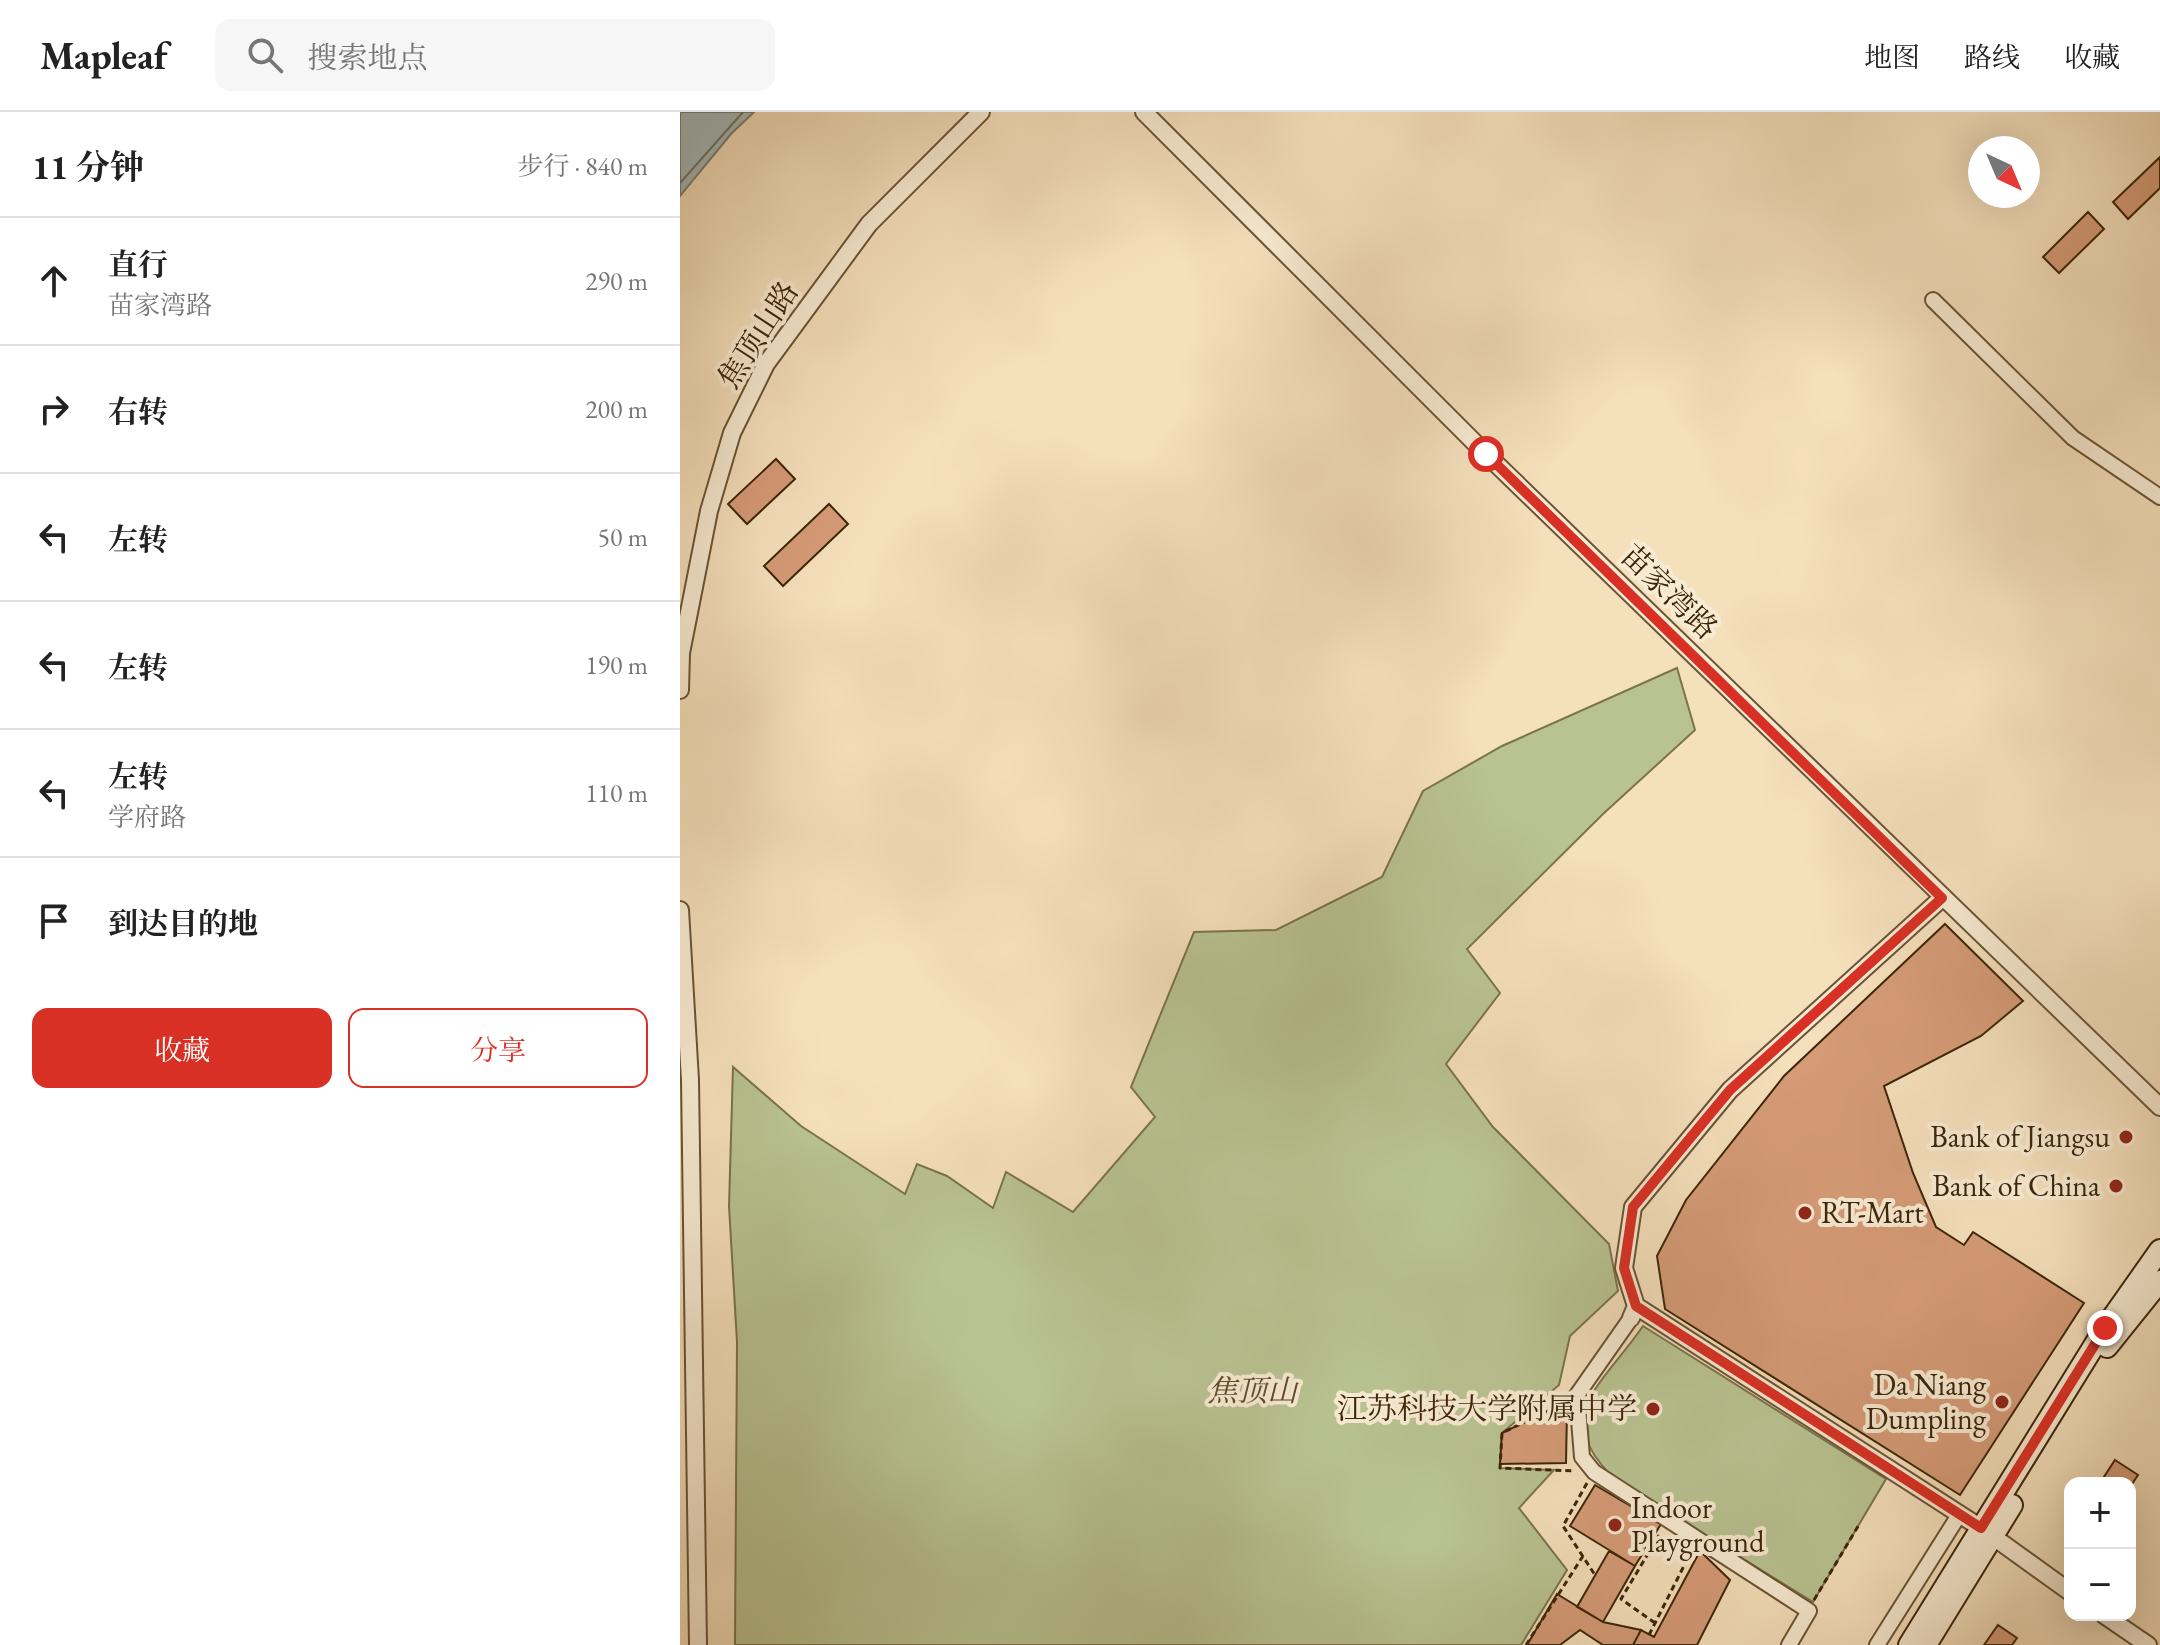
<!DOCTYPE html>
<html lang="zh">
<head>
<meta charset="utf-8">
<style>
	:root { --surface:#fff; --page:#f6f6f6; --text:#222; --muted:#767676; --line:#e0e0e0; --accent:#d93025 }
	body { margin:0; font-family:"EB Garamond","Noto Serif SC",serif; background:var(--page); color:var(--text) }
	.controls { position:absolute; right:24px; bottom:24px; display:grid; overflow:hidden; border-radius:16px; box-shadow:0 8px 32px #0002 }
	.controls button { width:72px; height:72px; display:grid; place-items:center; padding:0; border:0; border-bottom:2px solid var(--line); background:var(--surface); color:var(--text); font:40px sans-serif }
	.compass { position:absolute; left:1288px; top:24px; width:72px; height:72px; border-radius:50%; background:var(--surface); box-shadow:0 8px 32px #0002; rotate:136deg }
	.stop { position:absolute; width:24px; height:24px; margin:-18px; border:6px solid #d93025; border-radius:50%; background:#fff }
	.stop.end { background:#d93025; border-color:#fff; box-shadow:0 2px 8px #0008 }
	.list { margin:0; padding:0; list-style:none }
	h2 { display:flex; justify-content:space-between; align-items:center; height:104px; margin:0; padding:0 32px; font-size:34px }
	h2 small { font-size:26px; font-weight:400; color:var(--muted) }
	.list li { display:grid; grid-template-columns:52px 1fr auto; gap:24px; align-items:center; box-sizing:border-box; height:128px; padding:0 32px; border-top:2px solid var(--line) }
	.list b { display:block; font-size:30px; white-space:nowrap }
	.list p { margin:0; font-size:26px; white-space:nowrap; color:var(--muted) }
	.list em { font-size:26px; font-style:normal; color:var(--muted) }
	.actions { display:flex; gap:16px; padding:24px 32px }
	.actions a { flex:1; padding:18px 0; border:2px solid var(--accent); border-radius:16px; text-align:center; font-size:28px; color:var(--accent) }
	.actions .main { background:var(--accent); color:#fff }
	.icon { flex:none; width:44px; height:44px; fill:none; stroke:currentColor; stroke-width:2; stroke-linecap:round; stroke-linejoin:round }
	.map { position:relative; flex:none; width:1480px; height:1533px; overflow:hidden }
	header { display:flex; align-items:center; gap:48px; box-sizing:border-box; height:112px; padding:0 40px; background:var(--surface); border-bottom:2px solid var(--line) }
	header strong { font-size:38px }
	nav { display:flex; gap:44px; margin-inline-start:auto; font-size:28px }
	.search { width:560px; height:72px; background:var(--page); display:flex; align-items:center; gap:20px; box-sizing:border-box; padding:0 28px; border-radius:16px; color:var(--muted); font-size:30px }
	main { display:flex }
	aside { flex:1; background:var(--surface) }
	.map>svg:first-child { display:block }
</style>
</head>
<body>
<header>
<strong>Mapleaf</strong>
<div class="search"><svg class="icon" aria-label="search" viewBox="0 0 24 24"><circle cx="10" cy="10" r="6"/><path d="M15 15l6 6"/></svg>搜索地点</div>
<nav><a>地图</a><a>路线</a><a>收藏</a></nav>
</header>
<main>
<aside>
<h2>11 分钟<small>步行 · 840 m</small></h2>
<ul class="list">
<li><svg class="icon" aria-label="ahead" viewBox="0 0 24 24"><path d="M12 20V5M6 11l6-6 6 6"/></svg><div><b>直行</b><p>苗家湾路</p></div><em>290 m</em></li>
<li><svg class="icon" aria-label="right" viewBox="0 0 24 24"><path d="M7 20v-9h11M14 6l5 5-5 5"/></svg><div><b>右转</b></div><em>200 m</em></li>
<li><svg class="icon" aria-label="left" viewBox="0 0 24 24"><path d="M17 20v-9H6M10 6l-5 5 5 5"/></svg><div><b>左转</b></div><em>50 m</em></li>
<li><svg class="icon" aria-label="left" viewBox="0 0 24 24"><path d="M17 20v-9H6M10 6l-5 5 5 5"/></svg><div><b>左转</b></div><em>190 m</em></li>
<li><svg class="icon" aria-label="left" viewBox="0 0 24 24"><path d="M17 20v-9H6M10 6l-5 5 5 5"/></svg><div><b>左转</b><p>学府路</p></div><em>110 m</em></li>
<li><svg class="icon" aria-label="arrive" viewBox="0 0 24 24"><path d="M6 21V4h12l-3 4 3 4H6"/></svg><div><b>到达目的地</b></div></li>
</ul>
<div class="actions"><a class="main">收藏</a><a>分享</a></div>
</aside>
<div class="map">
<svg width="1480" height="1533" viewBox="0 0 1480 1533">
	<rect width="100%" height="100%" fill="#f5e0bc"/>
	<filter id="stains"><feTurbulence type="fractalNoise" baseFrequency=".0025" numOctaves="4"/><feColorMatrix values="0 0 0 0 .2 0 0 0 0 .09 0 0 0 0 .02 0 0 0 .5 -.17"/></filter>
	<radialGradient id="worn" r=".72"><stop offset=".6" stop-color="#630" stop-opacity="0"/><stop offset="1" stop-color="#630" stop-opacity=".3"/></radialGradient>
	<!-- green -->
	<path fill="#b9c392" stroke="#7a744d" stroke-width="2" d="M 997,556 L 1015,618 L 923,702 L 787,837 L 820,881 L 766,952 L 813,1015 L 929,1132 L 938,1179 L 890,1224 L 879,1273 L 822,1321 L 820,1356 L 874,1358 L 839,1396 L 887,1458 L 841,1533 L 55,1533 L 57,1230 L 49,1094 L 53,955 L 121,1014 L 225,1082 L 237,1052 L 267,1064 L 313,1096 L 326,1060 L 393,1100 L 475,1005 L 451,975 L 514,820 L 596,818 L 702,765 L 743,679 L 822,634 Z
		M 963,1214 L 1206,1367 L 1133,1490 L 939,1371 C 866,1304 923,1273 963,1214 Z"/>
	<!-- water -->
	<path fill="#a2babc" stroke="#797e74" stroke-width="2" d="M 0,0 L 74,0 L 51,22 L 0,84 Z"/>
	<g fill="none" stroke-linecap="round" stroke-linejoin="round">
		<!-- shore -->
		<path stroke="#6f7062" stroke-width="2" d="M 0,71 L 63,0"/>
	</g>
	<!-- building -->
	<path fill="#d59b77" stroke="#3c2508" stroke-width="2" d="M 1480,45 L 1480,76 L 1448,107 L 1433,90 Z
		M 1408,100 L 1424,117 L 1379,161 L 1363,145 Z
		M 96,347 L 115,367 L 67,412 L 48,392 Z
		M 149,392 L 168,412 L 103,474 L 84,454 Z
		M 1265,812 L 1343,889 L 1301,924 L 1204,974 L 1233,1061 L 1256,1115 L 1284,1133 L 1293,1120 L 1404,1191 L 1280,1383 L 985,1197 L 977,1144 L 1006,1088 L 1104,964 Z
		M 871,1297 L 887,1298 L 886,1351 L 820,1352 L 822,1321 Z
		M 1435,1348 L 1458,1363 L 1450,1375 L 1450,1371 L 1420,1371 Z
		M 915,1373 L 981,1412 L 955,1454 L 890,1414 Z
		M 929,1439 L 955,1454 L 923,1510 L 897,1495 Z
		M 1020,1439 L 1050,1468 L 1017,1533 L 953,1533 L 961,1518 L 974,1525 Z
		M 877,1482 L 923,1510 L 961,1518 L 953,1533 L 923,1533 L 900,1518 L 880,1533 L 847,1533 Z
		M 1318,1513 L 1337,1526 L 1332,1533 L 1304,1533 Z"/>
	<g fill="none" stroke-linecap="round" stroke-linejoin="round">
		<defs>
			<path id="minor" d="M 1253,188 L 1393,326 L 1480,385
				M 951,1206 L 897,1283 L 902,1345 L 914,1360 L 1129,1499 L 1109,1533
				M 1197,1533 L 1279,1403"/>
			<path id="tertiary" d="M 464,0 L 806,342 L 1480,995
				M 0,578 L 1,541 L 29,399 L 52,321 L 86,252 L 189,112 L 301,0
				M 0,798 L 10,968 L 18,1533
				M 956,1194 L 944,1156 L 953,1095 L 1050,978 L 1262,786
				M 951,1206 L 956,1194 L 1301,1416 L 1390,1480
				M 1424,1503 L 1468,1533"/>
			<path id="secondary" d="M 1427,1235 L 1480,1169
				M 1229,1533 L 1425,1216 L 1480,1138
				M 1246,1533 L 1332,1393"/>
		</defs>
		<!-- minor casing -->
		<use href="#minor" stroke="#6a5435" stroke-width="18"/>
		<!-- tertiary casing -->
		<use href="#tertiary" stroke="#6a5435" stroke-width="20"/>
		<!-- secondary casing -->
		<use href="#secondary" stroke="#3c2508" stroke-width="24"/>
		<!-- path -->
		<path stroke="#3c2508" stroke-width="3" stroke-dasharray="6 4" stroke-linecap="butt" d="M 886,1298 L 871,1297 L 822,1321 L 820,1356 L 895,1359
			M 907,1371 L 883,1414 L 915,1463
			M 1134,1488 L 1180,1411
			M 975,1511 L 941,1487 L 981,1420
			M 969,1523 L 1012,1438
			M 846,1533 L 903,1444"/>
		<!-- minor -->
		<use href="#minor" stroke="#f8ebd3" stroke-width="14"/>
		<!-- tertiary -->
		<use href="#tertiary" stroke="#f8ebd3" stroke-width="16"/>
		<!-- secondary -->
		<use href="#secondary" stroke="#f8ebd3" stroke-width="20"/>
	</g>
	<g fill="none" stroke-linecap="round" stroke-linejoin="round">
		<!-- route -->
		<path stroke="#d93025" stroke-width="10" d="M 806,342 L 1262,786 L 1050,978 L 953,1095 L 944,1156 L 956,1194 L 1301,1416 L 1425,1216"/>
	</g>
	<!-- markers -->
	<g fill="#8f2418" stroke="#f8ebd3" stroke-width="3">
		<circle cx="1446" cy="1025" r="8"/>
		<circle cx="1436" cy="1074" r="8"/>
		<circle cx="1125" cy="1101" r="8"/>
		<circle cx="1322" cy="1290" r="8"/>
		<circle cx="973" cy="1297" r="8"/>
		<circle cx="935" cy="1413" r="8"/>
	</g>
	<g text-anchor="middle" stroke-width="8" stroke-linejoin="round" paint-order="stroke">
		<!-- street labels -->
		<g font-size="30" fill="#3c2508" stroke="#f8ebd3">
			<text transform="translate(78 223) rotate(-57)" y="10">焦顶山路</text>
			<text transform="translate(989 480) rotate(44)" y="10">苗家湾路</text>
		</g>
		<!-- poi labels -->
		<g font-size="30" fill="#3c2508" stroke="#f8ebd3" text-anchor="end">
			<text x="1430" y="1035">Bank of Jiangsu</text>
			<text x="1420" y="1084">Bank of China</text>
			<text x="1141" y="1111" text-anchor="start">RT-Mart</text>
			<text x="1306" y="1283">Da Niang<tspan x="1306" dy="34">Dumpling</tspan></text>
			<text x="957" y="1307">江苏科技大学附属中学</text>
			<text x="951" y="1406" text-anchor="start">Indoor<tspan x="951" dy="34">Playground</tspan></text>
		</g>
		<!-- park labels -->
		<g font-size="30" font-style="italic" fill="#5b4c2a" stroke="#f8ebd3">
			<text x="572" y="1289">焦顶山</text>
		</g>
	</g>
	<rect width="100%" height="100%" filter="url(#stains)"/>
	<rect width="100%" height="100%" fill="url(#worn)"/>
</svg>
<div class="controls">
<button>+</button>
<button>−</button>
</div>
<svg class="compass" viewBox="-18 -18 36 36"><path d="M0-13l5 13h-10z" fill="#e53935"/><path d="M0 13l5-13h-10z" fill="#767676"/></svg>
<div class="stop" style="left:806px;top:342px"></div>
<div class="stop end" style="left:1425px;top:1216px"></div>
</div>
</main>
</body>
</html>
